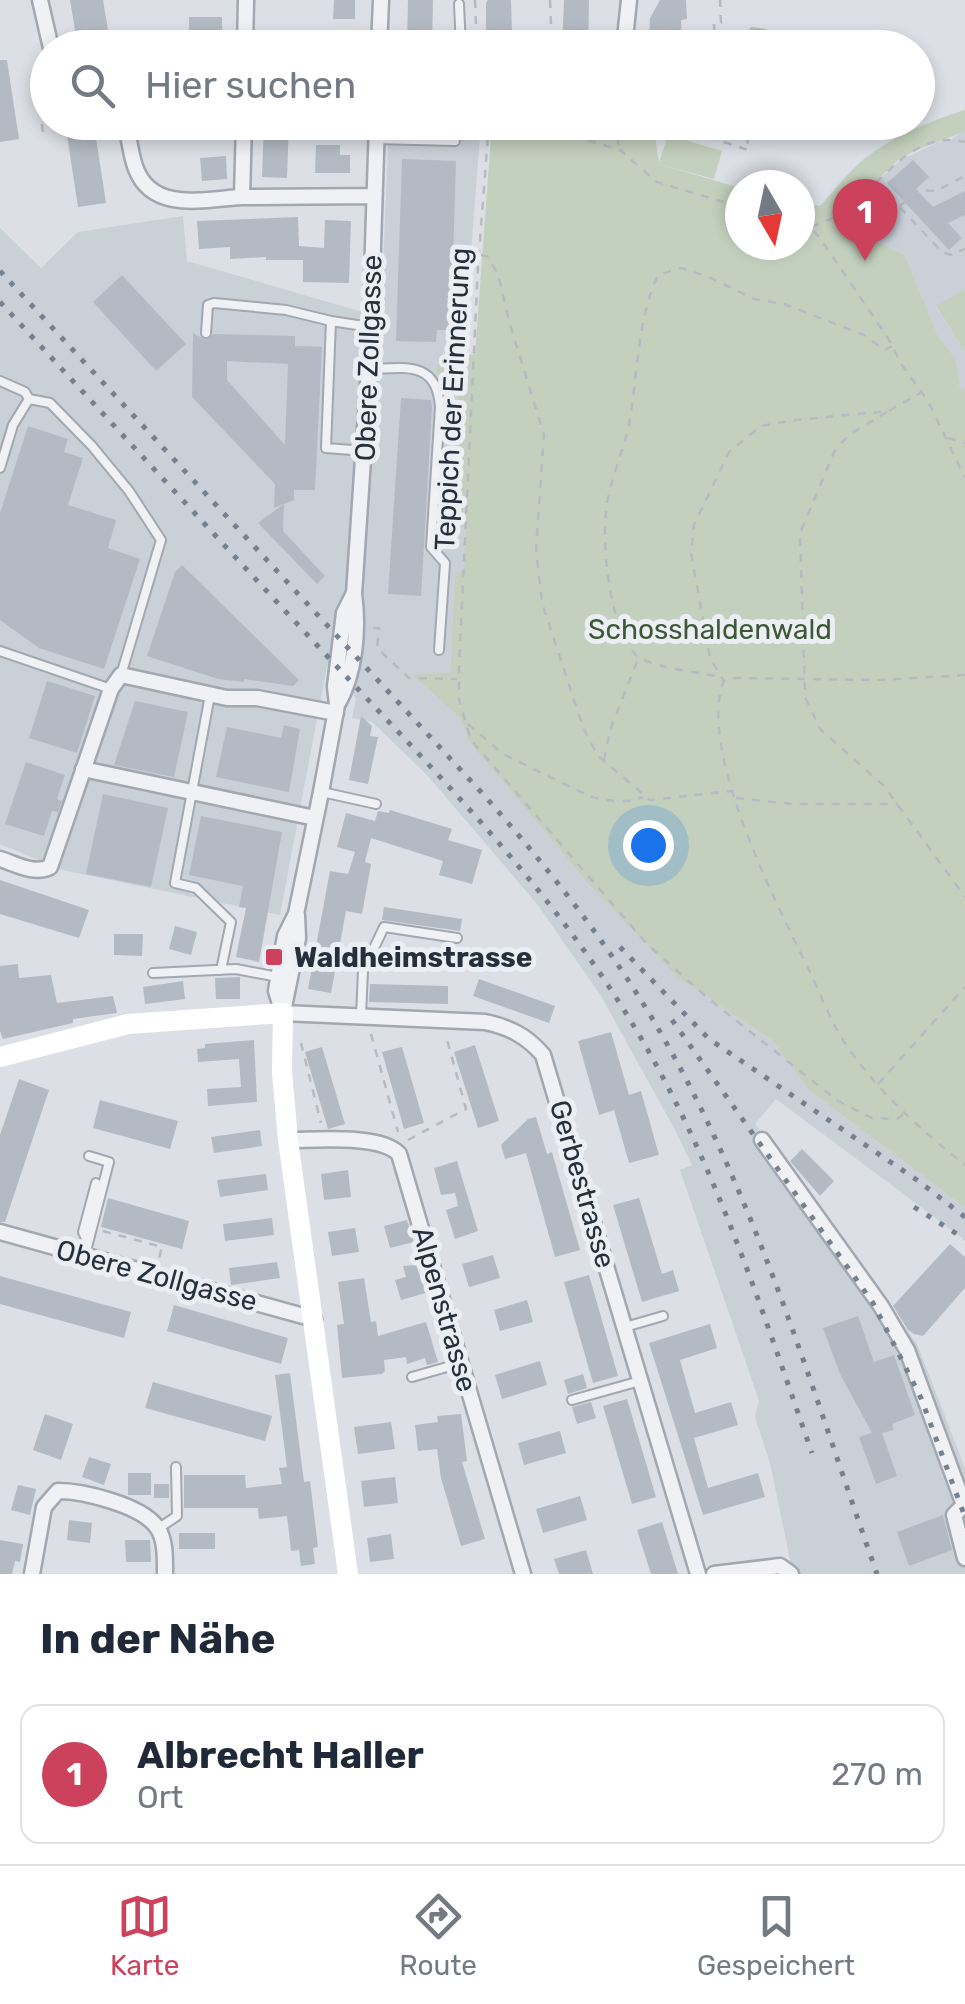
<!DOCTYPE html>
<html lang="de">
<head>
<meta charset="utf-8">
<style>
	:root { --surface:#fff; --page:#f2f2f3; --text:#1f2937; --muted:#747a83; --line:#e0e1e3; --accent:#cc415c }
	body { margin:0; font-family:Rubik,sans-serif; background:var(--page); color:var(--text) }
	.compass { position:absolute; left:725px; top:170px; width:90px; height:90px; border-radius:50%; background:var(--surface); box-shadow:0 5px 15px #0003; rotate:171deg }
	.you { position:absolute; left:648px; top:845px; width:35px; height:35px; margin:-25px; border:8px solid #fff; border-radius:50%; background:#1a73e8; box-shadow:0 0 0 15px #1a73e833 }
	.badge { display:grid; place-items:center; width:65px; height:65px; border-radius:50%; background:var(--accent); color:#fff; font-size:32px; font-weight:700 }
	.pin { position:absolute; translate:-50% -82px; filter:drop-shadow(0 2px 5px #0008) }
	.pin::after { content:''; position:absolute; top:52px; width:35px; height:30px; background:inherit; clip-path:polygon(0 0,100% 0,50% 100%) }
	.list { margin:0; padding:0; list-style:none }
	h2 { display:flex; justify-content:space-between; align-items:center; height:130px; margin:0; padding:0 40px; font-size:42px }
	h2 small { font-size:32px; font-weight:400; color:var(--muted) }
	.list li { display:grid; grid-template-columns:65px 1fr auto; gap:30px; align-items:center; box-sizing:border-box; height:140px; margin:0 20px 20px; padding:0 20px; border:2px solid var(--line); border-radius:20px }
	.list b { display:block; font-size:38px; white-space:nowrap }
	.list p { margin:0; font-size:32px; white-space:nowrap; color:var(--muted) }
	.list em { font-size:32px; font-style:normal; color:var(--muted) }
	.icon { flex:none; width:55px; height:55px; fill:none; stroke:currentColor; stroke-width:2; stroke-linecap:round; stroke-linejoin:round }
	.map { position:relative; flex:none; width:965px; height:1574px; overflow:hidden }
	.search { position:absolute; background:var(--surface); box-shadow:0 5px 15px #0003; left:30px; right:30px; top:30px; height:110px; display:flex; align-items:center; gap:25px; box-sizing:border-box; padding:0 35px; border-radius:55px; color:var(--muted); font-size:38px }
	.sheet { height:290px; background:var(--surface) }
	nav { display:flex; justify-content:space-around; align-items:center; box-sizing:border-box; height:140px; border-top:2px solid var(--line); background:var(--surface); font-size:28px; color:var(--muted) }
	nav a { display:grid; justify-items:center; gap:5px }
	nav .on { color:var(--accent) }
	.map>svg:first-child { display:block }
</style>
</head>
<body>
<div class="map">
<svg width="965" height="1574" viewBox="0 0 965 1574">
	<rect width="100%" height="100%" fill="#dce0e6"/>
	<!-- built -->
	<path fill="#cad0d8" d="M 389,123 L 481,123 L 463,356 L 439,358 L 457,386 L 461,519 L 466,520 L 463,570 L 455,574 L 450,674 L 413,676 L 459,717 L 470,743 L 591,887 L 677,977 L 773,1041 L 808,1089 L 965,1208 L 965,1240 L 776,1099 L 755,1124 L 917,1344 L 965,1468 L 965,1574 L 793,1574 L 770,1463 L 755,1417 L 759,1401 L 680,1170 L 692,1165 L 675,1130 L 601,996 L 537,904 L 427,775 L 372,722 L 352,718 L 356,698 L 327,666 L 280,915 L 62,870 L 0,844 L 0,228 L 41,268 L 78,232 L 183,216 L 187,261 L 359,311 L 381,314 Z
		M 965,130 L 965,289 L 936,307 L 965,352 L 965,390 L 960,390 L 956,359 L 938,336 L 905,255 L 880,243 L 859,226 L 857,201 L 899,161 L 938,142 L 950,140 Z"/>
	<!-- green -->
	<path fill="#c3d0bd" d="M 965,110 L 965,130 L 961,133 L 914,151 L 898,160 L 857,200 L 862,215 L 859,226 L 880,243 L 905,255 L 938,336 L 956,359 L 960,389 L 965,390 L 965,1208 L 808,1089 L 773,1041 L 677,977 L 591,887 L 470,743 L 459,717 L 412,675 L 450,673 L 455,574 L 463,570 L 466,520 L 461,519 L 457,386 L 445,386 L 436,372 L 439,358 L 475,354 L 492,123 L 535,127 L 582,141 L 581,123 L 613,123 L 626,132 L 654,130 L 659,162 L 668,135 L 722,151 L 714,179 L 659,164 L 740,188 L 740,245 L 800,245 L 800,202 L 820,206 C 834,191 848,172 864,159 C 893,136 930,121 965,110 Z
		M 965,289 L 965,352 L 936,306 Z"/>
	<!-- building -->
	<path fill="#b3bac3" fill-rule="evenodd" d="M 70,0 L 103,0 L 111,48 L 78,48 Z
		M 334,0 L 355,0 L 355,19 L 333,19 Z
		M 408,0 L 433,0 L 432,48 L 407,48 Z
		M 488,0 L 511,0 L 512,34 L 486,35 L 486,3 Z
		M 564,0 L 589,0 L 588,48 L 562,48 Z
		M 660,0 L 686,0 L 687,19 L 681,20 L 682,42 L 676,42 L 676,48 L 649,48 L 650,18 Z
		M 189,17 L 222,17 L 222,36 L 189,35 Z
		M 751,27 L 766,29 L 767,48 L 733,48 L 737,40 L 723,31 L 749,30 Z
		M 0,60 L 7,60 L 19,139 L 0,142 Z
		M 264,122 L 289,122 L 287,178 L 262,177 Z
		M 420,122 L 479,122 L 478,136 L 420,133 Z
		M 730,122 L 780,122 L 781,137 L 768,137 L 729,125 Z
		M 94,125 L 106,203 L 78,207 L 66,129 Z
		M 316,145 L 340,145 L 340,155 L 350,155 L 350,173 L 315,173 Z
		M 226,156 L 227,179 L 202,181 L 200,158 Z
		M 402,159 L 456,161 L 453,259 L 459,259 L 458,274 L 453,274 L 451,330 L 437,330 L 436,342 L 396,341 Z
		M 913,160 L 929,177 L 916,189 L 933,207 L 965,191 L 965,215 L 948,223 L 962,238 L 949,250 L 887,183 Z
		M 298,217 L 299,246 L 311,247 L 324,248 L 325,220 L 351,221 L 349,283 L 303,282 L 303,260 L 266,260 L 266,257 L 230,259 L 230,247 L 199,249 L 197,221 Z
		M 122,275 L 186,344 L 156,371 L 93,302 Z
		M 193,333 L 206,340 L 213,334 L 295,336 L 295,346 L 322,347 L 315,490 L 294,490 L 294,500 L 274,508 L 275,484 L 192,397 ZM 227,361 L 288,364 L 285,445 L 227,380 Z
		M 401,398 L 431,400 L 432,407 L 421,596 L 388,594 Z
		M 28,426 L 68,439 L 64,452 L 83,458 L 68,505 L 116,520 L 108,548 L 140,559 L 104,669 L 39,648 L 0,620 L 0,513 Z
		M 284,504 L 283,531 L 325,576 L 317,584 L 258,523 Z
		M 182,565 L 299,680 L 293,686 L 244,679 L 244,682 L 218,679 L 147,656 L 175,572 Z
		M 47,681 L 95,696 L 77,753 L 29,738 Z
		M 135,701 L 188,712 L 174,777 L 114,765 Z
		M 361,716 L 372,726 L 370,736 L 378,737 L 368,784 L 349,780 Z
		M 284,725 L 300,729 L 289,792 L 216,777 L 227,727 L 281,738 Z
		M 26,762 L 65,775 L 57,799 L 62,801 L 58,812 L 52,811 L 44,836 L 5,824 Z
		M 103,794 L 168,808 L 151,887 L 86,874 Z
		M 390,810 L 452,829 L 448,840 L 482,850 L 472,884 L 439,875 L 443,861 L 371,838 L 365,862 L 371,864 L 362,914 L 346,911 L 331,993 L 308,989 L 330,871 L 348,874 L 355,852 L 337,847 L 346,813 L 375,821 L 378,811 L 389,813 Z
		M 201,816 L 282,832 L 259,962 L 236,957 L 246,908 L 239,907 L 243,886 L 189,875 Z
		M 0,880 L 89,910 L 79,938 L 0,914 Z
		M 384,907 L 462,919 L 460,931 L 382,920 Z
		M 175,926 L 197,932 L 191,955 L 169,949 Z
		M 114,934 L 143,934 L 142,956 L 114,955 Z
		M 18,964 L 19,978 L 51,975 L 57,1003 L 113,996 L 117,1013 L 73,1019 L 73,1023 L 3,1039 L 0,1031 L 0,966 Z
		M 240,977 L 240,999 L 216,999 L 215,978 Z
		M 479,979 L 555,1006 L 549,1023 L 473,996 Z
		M 183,981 L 185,999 L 145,1004 L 143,987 Z
		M 370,984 L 448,986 L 448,1004 L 369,1002 Z
		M 611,1032 L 629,1095 L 641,1091 L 659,1155 L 629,1163 L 614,1110 L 599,1115 L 578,1041 Z
		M 254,1040 L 257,1102 L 208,1106 L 207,1089 L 241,1087 L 239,1059 L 198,1062 L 197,1049 L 205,1048 L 205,1044 Z
		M 475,1045 L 499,1121 L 478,1128 L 454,1052 Z
		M 322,1047 L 345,1124 L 328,1129 L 305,1052 Z
		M 402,1047 L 424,1123 L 404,1129 L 382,1052 Z
		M 19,1079 L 49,1090 L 5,1222 L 0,1222 L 0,1135 Z
		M 100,1100 L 178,1121 L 170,1149 L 93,1128 Z
		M 536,1117 L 547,1154 L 552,1152 L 580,1250 L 555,1257 L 526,1153 L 505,1159 L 501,1145 L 528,1119 Z
		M 260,1130 L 262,1146 L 214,1153 L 211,1137 Z
		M 802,1149 L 834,1181 L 820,1196 L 790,1161 Z
		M 457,1161 L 478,1231 L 455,1239 L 446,1210 L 458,1206 L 455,1193 L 441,1195 L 434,1168 Z
		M 348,1170 L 351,1197 L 324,1200 L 321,1174 Z
		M 266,1174 L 268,1190 L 220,1197 L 217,1180 Z
		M 108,1198 L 189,1221 L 182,1249 L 101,1227 Z
		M 639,1198 L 662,1274 L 673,1270 L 679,1291 L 642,1302 L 613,1205 Z
		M 272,1218 L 274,1235 L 225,1241 L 223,1224 Z
		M 407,1220 L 414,1242 L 390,1248 L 384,1226 Z
		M 355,1228 L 359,1252 L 332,1256 L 328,1232 Z
		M 950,1244 L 965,1257 L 965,1288 L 923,1336 L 914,1334 L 908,1330 L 893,1306 Z
		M 493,1255 L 500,1278 L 469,1287 L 462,1264 Z
		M 277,1262 L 280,1278 L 231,1285 L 229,1268 Z
		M 416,1265 L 426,1293 L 401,1300 L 395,1280 L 406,1277 L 403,1266 Z
		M 589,1275 L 618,1376 L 593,1383 L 564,1282 Z
		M 0,1276 L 131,1312 L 124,1338 L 0,1304 Z
		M 364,1278 L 371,1322 L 376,1321 L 378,1336 L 426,1322 L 438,1362 L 427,1365 L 425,1358 L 407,1364 L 406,1357 L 384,1360 L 385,1371 L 382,1374 L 342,1378 L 337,1325 L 344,1324 L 338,1282 Z
		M 527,1300 L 533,1322 L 500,1331 L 494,1310 Z
		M 174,1305 L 288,1338 L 281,1364 L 167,1331 Z
		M 858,1316 L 874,1362 L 894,1355 L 915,1415 L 892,1424 L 894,1430 L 882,1433 L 897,1476 L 876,1484 L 859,1437 L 872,1433 L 840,1374 L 823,1328 Z
		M 710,1324 L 717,1348 L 680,1360 L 695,1413 L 731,1402 L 738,1425 L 694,1438 L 708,1488 L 758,1473 L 765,1497 L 703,1515 L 649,1343 Z
		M 540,1361 L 547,1385 L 502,1399 L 495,1375 Z
		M 290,1373 L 304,1482 L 310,1481 L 318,1547 L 313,1548 L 315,1564 L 301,1566 L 299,1550 L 291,1551 L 287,1516 L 259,1519 L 258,1508 L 184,1508 L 184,1475 L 245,1475 L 246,1488 L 282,1484 L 279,1468 L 287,1467 L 275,1375 Z
		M 583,1374 L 587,1388 L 568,1394 L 564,1380 Z
		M 153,1382 L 272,1416 L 265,1441 L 145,1408 Z
		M 627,1399 L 656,1497 L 632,1504 L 603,1406 Z
		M 591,1402 L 596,1418 L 577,1424 L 572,1407 Z
		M 45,1414 L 73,1424 L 61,1460 L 33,1450 Z
		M 461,1414 L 467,1461 L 462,1462 L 485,1539 L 461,1546 L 441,1478 L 437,1449 L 418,1451 L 415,1425 L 438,1422 L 437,1416 Z
		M 391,1422 L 395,1449 L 358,1454 L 354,1427 Z
		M 560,1431 L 566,1453 L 524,1465 L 518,1443 Z
		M 89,1457 L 111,1464 L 104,1485 L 82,1477 Z
		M 128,1473 L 151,1473 L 151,1495 L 128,1495 Z
		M 395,1477 L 398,1503 L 364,1507 L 361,1481 Z
		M 154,1484 L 169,1484 L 169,1498 L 154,1498 Z
		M 18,1485 L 36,1489 L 30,1515 L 11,1510 Z
		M 580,1496 L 587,1520 L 543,1533 L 536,1509 Z
		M 943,1515 L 952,1550 L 909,1566 L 897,1532 Z
		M 69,1520 L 92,1523 L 90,1543 L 67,1540 Z
		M 662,1522 L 672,1554 L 678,1574 L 651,1574 L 637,1530 Z
		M 179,1533 L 215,1533 L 215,1549 L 179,1549 Z
		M 391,1534 L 394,1559 L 370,1562 L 367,1538 Z
		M 0,1540 L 23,1544 L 20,1562 L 15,1561 L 12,1574 L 0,1574 Z
		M 125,1540 L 150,1540 L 151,1562 L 126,1562 Z
		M 586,1550 L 593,1574 L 559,1574 L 554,1559 Z"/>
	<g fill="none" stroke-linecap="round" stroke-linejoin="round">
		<defs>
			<path id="lane" d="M 459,4 L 461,48
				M 376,139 L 455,141
				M 376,139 L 395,122
				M 206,333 L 208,305 L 214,303 L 286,310 L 331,321
				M 369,369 C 404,368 437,360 440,407 L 431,547 L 445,563 L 439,650
				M 0,381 L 25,392 L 29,399
				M 365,451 L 326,448 L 331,321 L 370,327
				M 0,468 L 13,425 L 29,399 L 50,403 L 92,446 L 129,491 L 161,540 L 121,675
				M 0,651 L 111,689
				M 210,695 L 175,883 L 196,888 L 231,922 L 221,970
				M 322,792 L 376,804
				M 153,973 L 236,969 L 278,977
				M 361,1015 L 363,971 L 384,927 L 457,938
				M 88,1243 L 83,1232 L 96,1183
				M 85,1255 L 109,1162 L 89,1156
				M 625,1327 L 663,1316
				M 412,1377 L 461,1363
				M 572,1400 L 640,1381
				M 159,1528 L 177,1516 L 176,1467"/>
			<path id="street" d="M 40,0 L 51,48
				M 245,48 L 246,0
				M 379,48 L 381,0
				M 624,48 L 629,0
				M 124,122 C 130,137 130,154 136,169 C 153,213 205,199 242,197
				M 244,122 L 242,197 L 374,196
				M 337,705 C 355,675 359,629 354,594 L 369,369 L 377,122
				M 83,769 L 315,818
				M 0,859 C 16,864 34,875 50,867 L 111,689 L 121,675 L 227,698 L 257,698 L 336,713
				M 283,1012 L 298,938 L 297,915
				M 283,1013 L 485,1022 C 509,1027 527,1036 543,1055 L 698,1574
				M 283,1013 L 276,991 L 285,936 L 296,914 L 321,792 L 337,705 L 335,686 L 344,613 L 353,595
				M 288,1140 C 315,1140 381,1134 399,1154 L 523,1574
				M 762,1140 L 881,1306 L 907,1350 L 964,1505
				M 0,1232 L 314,1319
				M 965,1504 L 954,1515 L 965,1558
				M 32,1574 L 44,1507 L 58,1491 C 83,1491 140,1505 156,1526 C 166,1538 165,1560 165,1574
				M 714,1574 L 780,1566 L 791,1574"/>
		</defs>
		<!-- lane casing -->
		<use href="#lane" stroke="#a2a7b0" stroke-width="12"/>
		<!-- street casing -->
		<use href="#street" stroke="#a2a7b0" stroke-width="19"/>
		<!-- path -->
		<path stroke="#b7bbc1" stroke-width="2.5" stroke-dasharray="8 8" stroke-linecap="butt" d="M 475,0 L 477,48
			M 550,0 L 552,48
			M 715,48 L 714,23 L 721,23 L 720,0
			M 489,122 L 478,266 L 459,667 L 459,700 L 471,740 L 647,944 L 710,1000 L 838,1101 L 872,1118 L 897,1119 L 904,1114
			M 527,122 L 620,150 L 657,182 L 740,207
			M 613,122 L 620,150
			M 625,122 L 656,122
			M 663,122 L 748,150 L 747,122
			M 703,122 L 704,136
			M 43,132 L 40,113 L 48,111
			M 878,184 L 942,252 L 951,255 L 965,249
			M 900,206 L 918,190 L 936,191 L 965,176
			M 800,224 L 811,227 L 826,247 L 888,338 L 902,365 L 928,401 L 965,478
			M 811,227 C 822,222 836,218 846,210 C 882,183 913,129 965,142
			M 481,255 L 487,256 L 498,274 L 509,321 L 544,435 L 536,549 L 542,603 L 583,727 L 597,755 L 650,800 L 731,791
			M 892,346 L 885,350 L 864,335 L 784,304 L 754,299 L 709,277 L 681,268 L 658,275 C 637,320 638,375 629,424 C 624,449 613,473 608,498 C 600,537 608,624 635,654 C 647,667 697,672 715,676 L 724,681 L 710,658 L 691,553 L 694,525 L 729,452 L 761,426 L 796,420 L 889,411 L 922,392
			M 887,412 L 850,434 L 835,450 L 800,533 L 805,697 L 820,729 L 884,786 L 965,897
			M 948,438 L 965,443
			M 373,628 L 379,628 L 377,648 L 409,678 L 457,679
			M 965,675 L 879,680 L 736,678 L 724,681 C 696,748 778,907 809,970 C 822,997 833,1028 851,1052 C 883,1096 922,1131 965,1165
			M 468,724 L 503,754 L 589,796 C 606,801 626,804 643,797
			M 604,760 L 610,730 L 638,659
			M 736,798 L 792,804 L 898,804
			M 371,1034 L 398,1132
			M 301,1043 L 321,1123
			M 878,1084 L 965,987
			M 408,1140 L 466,1109 L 446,1036
			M 103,1231 L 162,1247 L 159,1258"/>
		<!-- lane -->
		<use href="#lane" stroke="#eff1f5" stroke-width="8"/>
		<!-- street -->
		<use href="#street" stroke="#eff1f5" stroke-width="14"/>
		<!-- secondary -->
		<path stroke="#fff" stroke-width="20" d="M 0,1057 L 128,1024 L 283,1013 L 282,1072 L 288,1140 L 348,1574"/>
		<!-- rail -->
		<path stroke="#76818f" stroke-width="5" stroke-dasharray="5 10" stroke-linecap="butt" d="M 0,271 L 482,793 C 551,871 616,953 667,1044 C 760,1209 814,1396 877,1574
			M 0,302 C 109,420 218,539 328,657 C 438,775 552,889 635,1028 C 715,1161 761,1308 812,1453
			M 620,947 L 709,1039 L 917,1180 L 965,1217
			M 672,1020 L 873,1303 L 921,1398 L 965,1517
			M 914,1207 L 965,1239"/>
	</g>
	<!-- markers -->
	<rect fill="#cc415c" stroke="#ebeff4" stroke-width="4" x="264" y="947" width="20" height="20" rx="5"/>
	<g text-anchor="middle" stroke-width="10" stroke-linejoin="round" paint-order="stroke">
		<!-- street labels -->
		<g font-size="28" fill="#262f3c" stroke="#ebeff4">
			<text transform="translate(368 358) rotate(-88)" y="10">Obere Zollgasse</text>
			<text transform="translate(452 399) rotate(-87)" y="10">Teppich der Erinnerung</text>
			<text transform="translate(583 1184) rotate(74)" y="10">Gerbestrasse</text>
			<text transform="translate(157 1275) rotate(15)" y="10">Obere Zollgasse</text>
			<text transform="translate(445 1309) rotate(74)" y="10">Alpenstrasse</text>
		</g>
		<!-- park labels -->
		<g font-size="28" fill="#3c5834" stroke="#ebeff4">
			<text x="710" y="639">Schosshaldenwald</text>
		</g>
		<!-- poi labels -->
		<g font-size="28" font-weight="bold" fill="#262f3c" stroke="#ebeff4" text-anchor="start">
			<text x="294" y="967">Waldheimstrasse</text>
		</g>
	</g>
</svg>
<svg class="compass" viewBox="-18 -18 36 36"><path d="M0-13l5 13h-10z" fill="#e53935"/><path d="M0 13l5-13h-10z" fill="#747a83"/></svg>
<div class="you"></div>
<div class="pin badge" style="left:865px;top:261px">1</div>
<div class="search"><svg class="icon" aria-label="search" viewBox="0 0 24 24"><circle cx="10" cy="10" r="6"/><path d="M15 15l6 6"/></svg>Hier suchen</div>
</div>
<section class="sheet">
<h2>In der Nähe<small></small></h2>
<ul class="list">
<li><span class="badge">1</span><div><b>Albrecht Haller</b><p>Ort</p></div><em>270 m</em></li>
</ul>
</section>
<nav>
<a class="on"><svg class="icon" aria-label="map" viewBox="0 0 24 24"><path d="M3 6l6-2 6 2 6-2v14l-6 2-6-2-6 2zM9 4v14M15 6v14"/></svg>Karte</a>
<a><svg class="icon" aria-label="directions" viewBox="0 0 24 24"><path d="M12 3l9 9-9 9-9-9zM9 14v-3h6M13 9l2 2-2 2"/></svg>Route</a>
<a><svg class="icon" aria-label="saved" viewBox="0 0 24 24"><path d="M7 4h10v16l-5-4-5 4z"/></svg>Gespeichert</a>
</nav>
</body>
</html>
